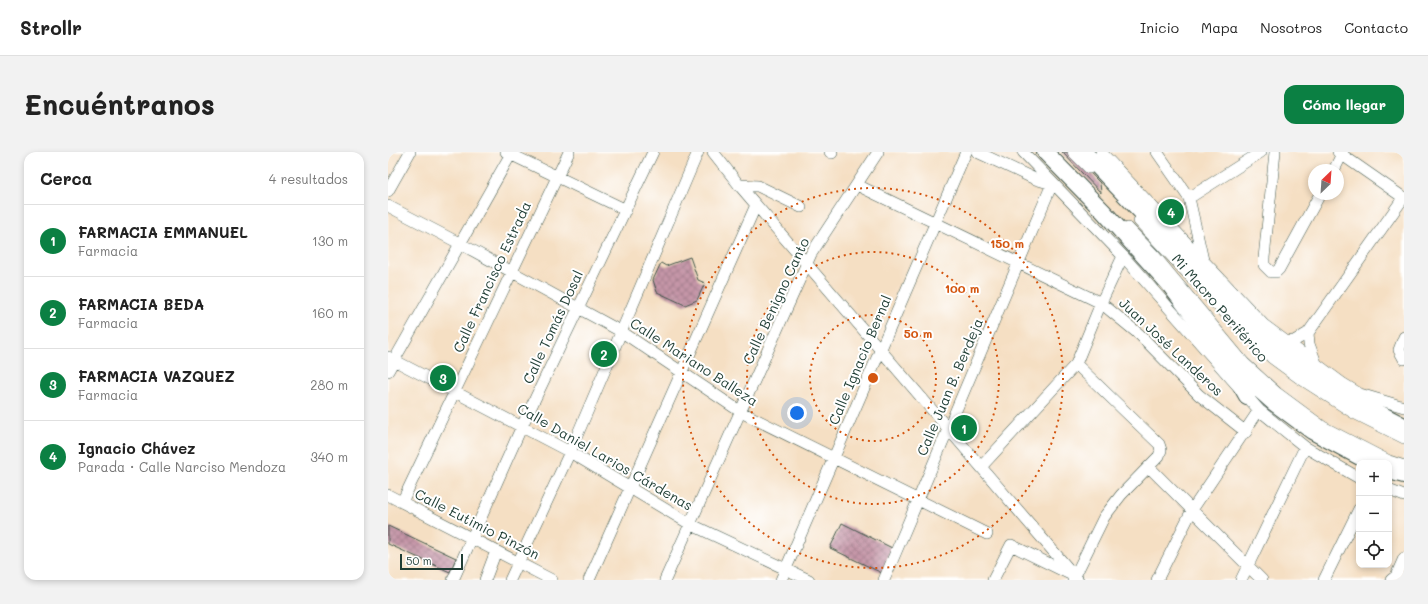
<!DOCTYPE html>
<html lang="es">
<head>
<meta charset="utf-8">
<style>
	:root { --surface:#fff; --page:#f2f2f2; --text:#222; --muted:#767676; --line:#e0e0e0; --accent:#0b8043 }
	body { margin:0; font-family:Mali,sans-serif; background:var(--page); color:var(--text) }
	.controls { position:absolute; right:12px; bottom:12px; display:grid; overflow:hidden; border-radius:8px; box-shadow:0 2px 6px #0003 }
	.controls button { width:36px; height:36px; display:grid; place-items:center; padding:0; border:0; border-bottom:1px solid var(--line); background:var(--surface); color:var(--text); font:20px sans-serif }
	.compass { position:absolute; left:920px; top:12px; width:36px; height:36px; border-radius:50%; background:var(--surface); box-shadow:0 2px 6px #0003; rotate:25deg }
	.scale { position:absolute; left:12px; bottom:10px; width:63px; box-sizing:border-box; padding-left:4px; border:2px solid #1f3d34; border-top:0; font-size:11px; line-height:14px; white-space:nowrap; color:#1f3d34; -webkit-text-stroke:3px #fff; paint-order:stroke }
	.you { position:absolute; left:409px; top:261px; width:14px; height:14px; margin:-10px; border:3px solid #fff; border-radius:50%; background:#1a73e8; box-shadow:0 0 0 6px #1a73e833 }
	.badge { display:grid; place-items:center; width:26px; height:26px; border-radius:50%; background:var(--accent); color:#fff; font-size:13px; font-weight:700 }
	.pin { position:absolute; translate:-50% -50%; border:2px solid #fff; box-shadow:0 1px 4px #0006 }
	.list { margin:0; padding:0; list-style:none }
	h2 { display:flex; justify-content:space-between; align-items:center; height:52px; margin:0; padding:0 16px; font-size:17px }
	h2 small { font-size:13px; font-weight:400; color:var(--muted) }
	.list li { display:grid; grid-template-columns:26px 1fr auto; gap:12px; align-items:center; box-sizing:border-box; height:72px; padding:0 16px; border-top:1px solid var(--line) }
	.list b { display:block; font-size:15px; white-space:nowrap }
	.list p { margin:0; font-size:13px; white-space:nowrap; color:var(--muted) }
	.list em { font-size:13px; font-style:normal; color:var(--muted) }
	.icon { flex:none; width:22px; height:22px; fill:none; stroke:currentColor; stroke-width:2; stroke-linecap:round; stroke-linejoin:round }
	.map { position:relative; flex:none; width:1016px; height:428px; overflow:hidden; border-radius:12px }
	header { display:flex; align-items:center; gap:24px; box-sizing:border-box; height:56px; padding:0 20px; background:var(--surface); border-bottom:1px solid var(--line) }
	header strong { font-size:19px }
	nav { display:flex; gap:22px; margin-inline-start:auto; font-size:14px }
	.intro { display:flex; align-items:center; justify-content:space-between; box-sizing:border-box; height:96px; padding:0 24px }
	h1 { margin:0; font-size:28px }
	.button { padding:10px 18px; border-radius:12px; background:var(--accent); color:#fff; font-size:14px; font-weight:700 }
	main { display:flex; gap:24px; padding:0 24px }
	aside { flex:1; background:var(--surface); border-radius:12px; box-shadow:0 2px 6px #0003 }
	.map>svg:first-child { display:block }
</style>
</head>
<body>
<header>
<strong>Strollr</strong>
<nav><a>Inicio</a><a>Mapa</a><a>Nosotros</a><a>Contacto</a></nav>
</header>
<div class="intro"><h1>Encuéntranos</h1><a class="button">Cómo llegar</a></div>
<main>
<aside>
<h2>Cerca<small>4 resultados</small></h2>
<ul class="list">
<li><span class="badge">1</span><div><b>FARMACIA EMMANUEL</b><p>Farmacia</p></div><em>130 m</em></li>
<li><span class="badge">2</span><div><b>FARMACIA BEDA</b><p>Farmacia</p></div><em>160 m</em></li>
<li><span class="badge">3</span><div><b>FARMACIA VAZQUEZ</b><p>Farmacia</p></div><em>280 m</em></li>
<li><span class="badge">4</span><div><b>Ignacio Chávez</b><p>Parada · Calle Narciso Mendoza</p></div><em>340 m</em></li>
</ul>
</aside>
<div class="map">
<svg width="1016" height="428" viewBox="0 0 1016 428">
	<defs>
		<pattern id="building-cross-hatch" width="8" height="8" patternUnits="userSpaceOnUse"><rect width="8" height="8" fill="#c595a7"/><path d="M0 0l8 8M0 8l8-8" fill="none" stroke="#9f7b89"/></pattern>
	</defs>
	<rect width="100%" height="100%" fill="#fff"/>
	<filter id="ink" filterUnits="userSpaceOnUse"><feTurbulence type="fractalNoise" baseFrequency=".025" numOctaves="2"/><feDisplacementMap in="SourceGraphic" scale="8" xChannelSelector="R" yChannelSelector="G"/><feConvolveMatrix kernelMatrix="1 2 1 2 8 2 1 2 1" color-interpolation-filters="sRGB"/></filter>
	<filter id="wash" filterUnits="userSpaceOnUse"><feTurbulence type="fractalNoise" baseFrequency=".012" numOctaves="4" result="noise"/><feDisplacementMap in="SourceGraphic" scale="16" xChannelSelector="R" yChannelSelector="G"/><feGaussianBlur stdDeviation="0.9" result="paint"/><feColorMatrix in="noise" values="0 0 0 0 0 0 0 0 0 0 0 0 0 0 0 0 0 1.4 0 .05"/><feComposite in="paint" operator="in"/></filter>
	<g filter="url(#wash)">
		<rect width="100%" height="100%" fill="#f5dfc3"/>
		<g id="blocks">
			<!-- building -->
			<path fill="url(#building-cross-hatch)" d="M 674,0 L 682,0 L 712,31 L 713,41 Z
				M 302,105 L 310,128 L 317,131 L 309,148 L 297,153 L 269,140 L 265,128 L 273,111 L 278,114 Z
				M 454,371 L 504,396 L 494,421 L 442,396 Z
				M 0,374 L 68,406 L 62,420 L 0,392 Z"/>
		</g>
	</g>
	<g filter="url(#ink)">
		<use href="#blocks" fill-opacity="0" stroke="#3f5549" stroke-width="1"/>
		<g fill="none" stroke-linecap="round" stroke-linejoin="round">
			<defs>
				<path id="minor" d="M 118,0 L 238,58
					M 325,0 L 351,33 L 690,428
					M 442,0 L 444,1
					M 635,0 L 735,104 L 871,258 L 917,295 L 971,326
					M 685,0 L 701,16
					M 713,0 L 876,173 L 954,231 L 972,242 L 1016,255
					M 769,0 L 801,46 L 815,108
					M 887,0 L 876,106 L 876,113 L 883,120 L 888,120 L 891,117 L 932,42
					M 950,0 L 1016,46
					M 946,18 L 955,0
					M 351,33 L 370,34 L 413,55
					M 469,33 L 713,151 L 752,183 L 811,243 L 858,280
					M 0,39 L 22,0
					M 801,46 L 873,0
					M 0,54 L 71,91 L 234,180 L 353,260 L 599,382
					M 751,69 L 827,151 L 884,206 L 910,225 L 966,261 L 1016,286
					M 740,76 L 766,103 L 856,211 L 889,241 L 935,275 L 1001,309 L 1016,314
					M 920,181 L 921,192 L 928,211
					M 1016,185 L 1011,198 L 1016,207
					M 898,190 L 906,189 L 920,181 L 1016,45
					M 0,205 L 182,300 L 302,372 L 421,428
					M 0,219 L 124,0
					M 593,315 L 688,212 L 713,151 L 735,104
					M 761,315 L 874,428
					M 1001,338 L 1016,344
					M 0,343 L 164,428
					M 14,350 L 181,0
					M 65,428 L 134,274 L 265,0
					M 97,428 L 108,399
					M 122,428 L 182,300 L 310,0
					M 201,428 L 368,53
					M 277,428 L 423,102 L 490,0
					M 393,428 L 578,0
					M 496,428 L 664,32 L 647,27 L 589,0
					M 605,428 L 623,393 L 682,422
					M 685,428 L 716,365 L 733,343 L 771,304 L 773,298 L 771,292 L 688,212
					M 769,428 L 804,358 L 871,258
					M 853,428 L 917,295
					M 936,428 L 971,357
					M 1003,428 L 1008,424 L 1016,406"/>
				<path id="highway" d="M 657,0 L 715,59 L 781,132 L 841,211 L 885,250 L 924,279 L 983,311
					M 696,0 L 868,180 L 900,206 L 941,235 L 1016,274
					M 846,221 L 859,244
					M 1001,319 L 1016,323"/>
			</defs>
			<!-- minor casing -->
			<use href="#minor" stroke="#3f5549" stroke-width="12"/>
			<!-- highway casing -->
			<use href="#highway" stroke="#3f5549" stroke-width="18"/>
			<!-- minor -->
			<use href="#minor" stroke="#fff" stroke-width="11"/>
			<!-- highway -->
			<use href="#highway" stroke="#fff" stroke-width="16"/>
		</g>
	</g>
	<!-- distance rings -->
	<g fill="none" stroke="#d45610" stroke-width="2" stroke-dasharray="2 4">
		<circle cx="485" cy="226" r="63"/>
		<circle cx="485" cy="226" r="126"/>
		<circle cx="485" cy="226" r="190"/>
	</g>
	<g text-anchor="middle" stroke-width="4" stroke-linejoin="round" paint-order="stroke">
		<!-- street labels -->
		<g font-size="14" fill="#1f3d34" stroke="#fff">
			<text transform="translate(104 125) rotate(-65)" y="5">Calle Francisco Estrada</text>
			<text transform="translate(388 149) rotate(-65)" y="5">Calle Benigno Canto</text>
			<text transform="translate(832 156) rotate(49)" y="5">Mi Macro Periférico</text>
			<text transform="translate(165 175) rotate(-65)" y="5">Calle Tomás Dosal</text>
			<text transform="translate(783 195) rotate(43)" y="5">Juan José Landeros</text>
			<text transform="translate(472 208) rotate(-67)" y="5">Calle Ignacio Bernal</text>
			<text transform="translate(306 210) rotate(33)" y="5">Calle Mariano Balleza</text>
			<text transform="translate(562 235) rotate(-67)" y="5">Calle Juan B. Berdeja</text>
			<text transform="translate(217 305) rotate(30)" y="5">Calle Daniel Larios Cárdenas</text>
			<text transform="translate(89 372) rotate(27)" y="5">Calle Eutimio Pinzón</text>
		</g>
	</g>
	<circle cx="485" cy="226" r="6" fill="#d45610" stroke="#fff" stroke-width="2"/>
	<g font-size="12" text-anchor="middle" font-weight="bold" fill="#d45610" stroke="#fff" stroke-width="4" stroke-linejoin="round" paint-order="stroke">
		<text x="619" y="96">150 m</text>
		<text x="574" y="141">100 m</text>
		<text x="530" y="186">50 m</text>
	</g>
</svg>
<div class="controls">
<button>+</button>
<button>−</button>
<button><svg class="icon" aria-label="locate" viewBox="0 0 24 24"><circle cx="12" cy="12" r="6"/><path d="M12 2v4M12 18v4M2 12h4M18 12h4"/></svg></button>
</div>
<svg class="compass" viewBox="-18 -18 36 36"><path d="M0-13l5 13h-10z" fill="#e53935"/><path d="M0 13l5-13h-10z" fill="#767676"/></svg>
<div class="scale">50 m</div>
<div class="you"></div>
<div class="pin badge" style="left:576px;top:276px">1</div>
<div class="pin badge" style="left:216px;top:202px">2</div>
<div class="pin badge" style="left:55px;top:226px">3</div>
<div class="pin badge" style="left:783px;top:60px">4</div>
</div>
</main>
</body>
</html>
